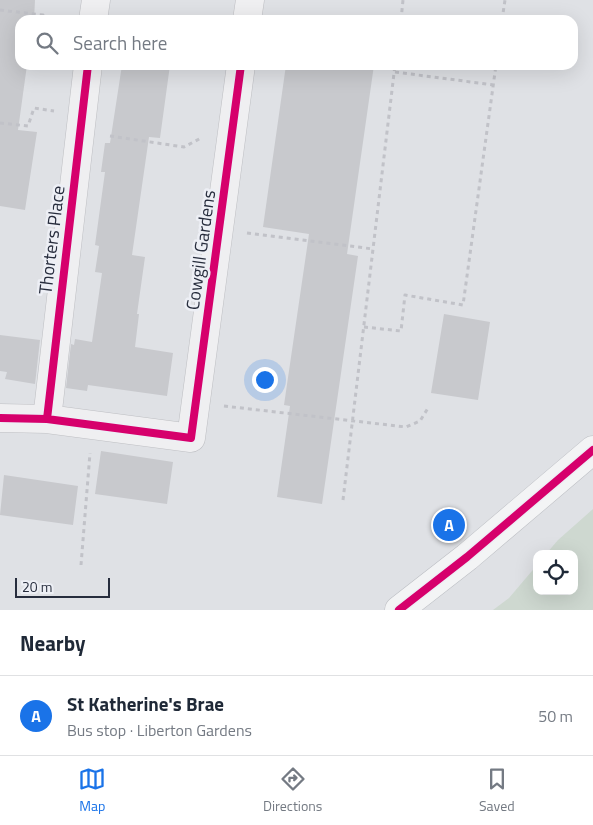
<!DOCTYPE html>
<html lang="en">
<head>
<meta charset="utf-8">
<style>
	:root { --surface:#fff; --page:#f2f2f3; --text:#1f2937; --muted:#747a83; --line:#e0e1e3; --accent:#1a73e8 }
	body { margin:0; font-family:"Titillium Web",sans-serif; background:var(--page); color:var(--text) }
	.controls { position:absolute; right:15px; bottom:15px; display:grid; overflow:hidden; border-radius:10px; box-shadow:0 5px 20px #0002 }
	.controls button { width:45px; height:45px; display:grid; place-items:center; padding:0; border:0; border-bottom:1px solid var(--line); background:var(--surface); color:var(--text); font:25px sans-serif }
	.scale { position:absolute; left:15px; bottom:12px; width:95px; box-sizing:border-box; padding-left:5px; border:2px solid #272d3d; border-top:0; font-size:14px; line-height:18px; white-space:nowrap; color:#272d3d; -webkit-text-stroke:4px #edeff5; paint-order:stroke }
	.you { position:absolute; left:264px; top:379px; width:18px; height:18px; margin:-12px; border:4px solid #fff; border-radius:50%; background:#1a73e8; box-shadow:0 0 0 8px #1a73e833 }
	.badge { display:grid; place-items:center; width:32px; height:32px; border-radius:50%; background:var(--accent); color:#fff; font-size:16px; font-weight:700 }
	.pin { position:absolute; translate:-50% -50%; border:2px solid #fff; box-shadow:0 1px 5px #0006 }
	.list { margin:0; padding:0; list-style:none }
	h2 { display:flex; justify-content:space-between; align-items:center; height:65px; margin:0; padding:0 20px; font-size:21px }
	h2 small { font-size:16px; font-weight:400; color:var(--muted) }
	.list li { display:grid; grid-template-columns:32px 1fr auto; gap:15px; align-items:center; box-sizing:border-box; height:80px; padding:0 20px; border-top:1px solid var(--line) }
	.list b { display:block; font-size:19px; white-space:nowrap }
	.list p { margin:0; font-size:16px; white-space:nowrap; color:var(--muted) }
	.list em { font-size:16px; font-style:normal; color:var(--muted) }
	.icon { flex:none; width:28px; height:28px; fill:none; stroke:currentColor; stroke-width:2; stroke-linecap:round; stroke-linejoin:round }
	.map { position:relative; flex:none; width:593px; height:610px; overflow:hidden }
	.search { position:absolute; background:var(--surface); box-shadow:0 5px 20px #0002; left:15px; right:15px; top:15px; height:55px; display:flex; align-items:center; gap:12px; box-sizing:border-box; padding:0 18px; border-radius:15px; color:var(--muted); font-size:19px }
	.sheet { height:145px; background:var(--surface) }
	nav { display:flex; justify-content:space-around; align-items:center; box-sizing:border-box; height:70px; border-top:1px solid var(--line); background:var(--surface); font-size:14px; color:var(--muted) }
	nav a { display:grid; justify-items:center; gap:2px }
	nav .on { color:var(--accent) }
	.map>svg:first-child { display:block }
</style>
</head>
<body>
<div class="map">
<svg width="593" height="610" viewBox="0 0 593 610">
	<rect width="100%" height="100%" fill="#dfe1e5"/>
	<!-- green -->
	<path fill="#ced8d0" d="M 593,509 L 593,610 L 493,610 L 509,598 L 537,565 L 537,591 L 574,591 L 574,554 L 546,554 L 558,540 Z"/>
	<!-- building -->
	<path fill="#c8c9cd" d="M 0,0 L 35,0 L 34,20 L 20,20 L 20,65 L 27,65 L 18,130 L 37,132 L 25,210 L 0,206 Z
		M 122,65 L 170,65 L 160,138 L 149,137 L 132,255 L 145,257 L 137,314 L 139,314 L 135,347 L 173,353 L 167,396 L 88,385 L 87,391 L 66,388 L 71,344 L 74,345 L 75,339 L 92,342 L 102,273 L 95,272 L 99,246 L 95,245 L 105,172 L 101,172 L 105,143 L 110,143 Z
		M 286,65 L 374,65 L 347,254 L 358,256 L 322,504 L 277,497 L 290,406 L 284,405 L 309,234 L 263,227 Z
		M 444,314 L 490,322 L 478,400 L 431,393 Z
		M 0,335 L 40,340 L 35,384 L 5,379 L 7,372 L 0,371 Z
		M 101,451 L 173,462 L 167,504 L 95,494 Z
		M 4,475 L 78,486 L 73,525 L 0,515 Z"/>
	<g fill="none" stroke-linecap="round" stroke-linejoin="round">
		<defs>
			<path id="minor" d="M 93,20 L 96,0
				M 247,20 L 250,0
				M 0,418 L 47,419 L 191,438 L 241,65
				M 47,419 L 88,65"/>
			<path id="primary" d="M 399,610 L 467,557 L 593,450"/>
		</defs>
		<!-- minor casing -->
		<use href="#minor" stroke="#bebfc3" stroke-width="29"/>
		<!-- primary casing -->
		<use href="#primary" stroke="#bcbec3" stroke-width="29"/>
		<!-- path -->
		<path stroke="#c1c2c8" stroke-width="3" stroke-dasharray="4 4" stroke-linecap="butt" d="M 0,10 L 43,15 L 44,20
			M 278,17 L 305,20
			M 401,20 L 403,0
			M 502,20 L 505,0
			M 395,72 L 494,85
			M 0,123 L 28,126 L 34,108 L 54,111
			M 110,136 L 184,147 L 201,138
			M 247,233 L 373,249
			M 364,327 L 401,331 L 405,295 L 463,305 L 496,65
			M 224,406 L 406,427 L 420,421 L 428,408
			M 343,500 L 395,65
			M 81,565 L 90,453"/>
		<!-- minor -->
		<use href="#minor" stroke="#efeff1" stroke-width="28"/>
		<!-- primary -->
		<use href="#primary" stroke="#f3f4f5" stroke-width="28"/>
		<defs>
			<path id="cycleway" d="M 0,418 L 47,419 L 191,438 L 241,65
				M 47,419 L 88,65
				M 399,610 L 467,557 L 593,450"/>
		</defs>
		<!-- cycleway casing -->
		<use href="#cycleway" stroke="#edeff5" stroke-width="11"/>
		<!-- cycleway -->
		<use href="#cycleway" stroke="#d6006c" stroke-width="8"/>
	</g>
	<g text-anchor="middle" stroke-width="5" stroke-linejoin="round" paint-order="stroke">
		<!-- street labels -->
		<g font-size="18" fill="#272d3d" stroke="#edeff5">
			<text transform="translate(52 240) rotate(-83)" y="6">Thorters Place</text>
			<text transform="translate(201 250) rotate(-82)" y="6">Cowgill Gardens</text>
		</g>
	</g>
</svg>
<div class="controls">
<button><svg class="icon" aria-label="locate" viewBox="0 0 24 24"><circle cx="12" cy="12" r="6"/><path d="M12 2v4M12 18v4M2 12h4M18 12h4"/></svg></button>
</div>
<div class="scale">20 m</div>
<div class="you"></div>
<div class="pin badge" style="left:449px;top:525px">A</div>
<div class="search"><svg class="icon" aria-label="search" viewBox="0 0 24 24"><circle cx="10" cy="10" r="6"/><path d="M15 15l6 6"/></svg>Search here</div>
</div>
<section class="sheet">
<h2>Nearby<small></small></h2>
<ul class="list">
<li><span class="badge">A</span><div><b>St Katherine's Brae</b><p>Bus stop · Liberton Gardens</p></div><em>50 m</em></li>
</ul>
</section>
<nav>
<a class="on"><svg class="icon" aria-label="map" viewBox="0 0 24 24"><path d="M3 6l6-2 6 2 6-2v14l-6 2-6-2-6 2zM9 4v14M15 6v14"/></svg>Map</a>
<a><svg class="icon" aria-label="directions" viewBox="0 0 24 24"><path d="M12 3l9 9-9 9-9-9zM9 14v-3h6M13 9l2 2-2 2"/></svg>Directions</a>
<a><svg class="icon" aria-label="saved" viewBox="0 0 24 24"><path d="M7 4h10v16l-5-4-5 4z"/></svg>Saved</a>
</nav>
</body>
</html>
